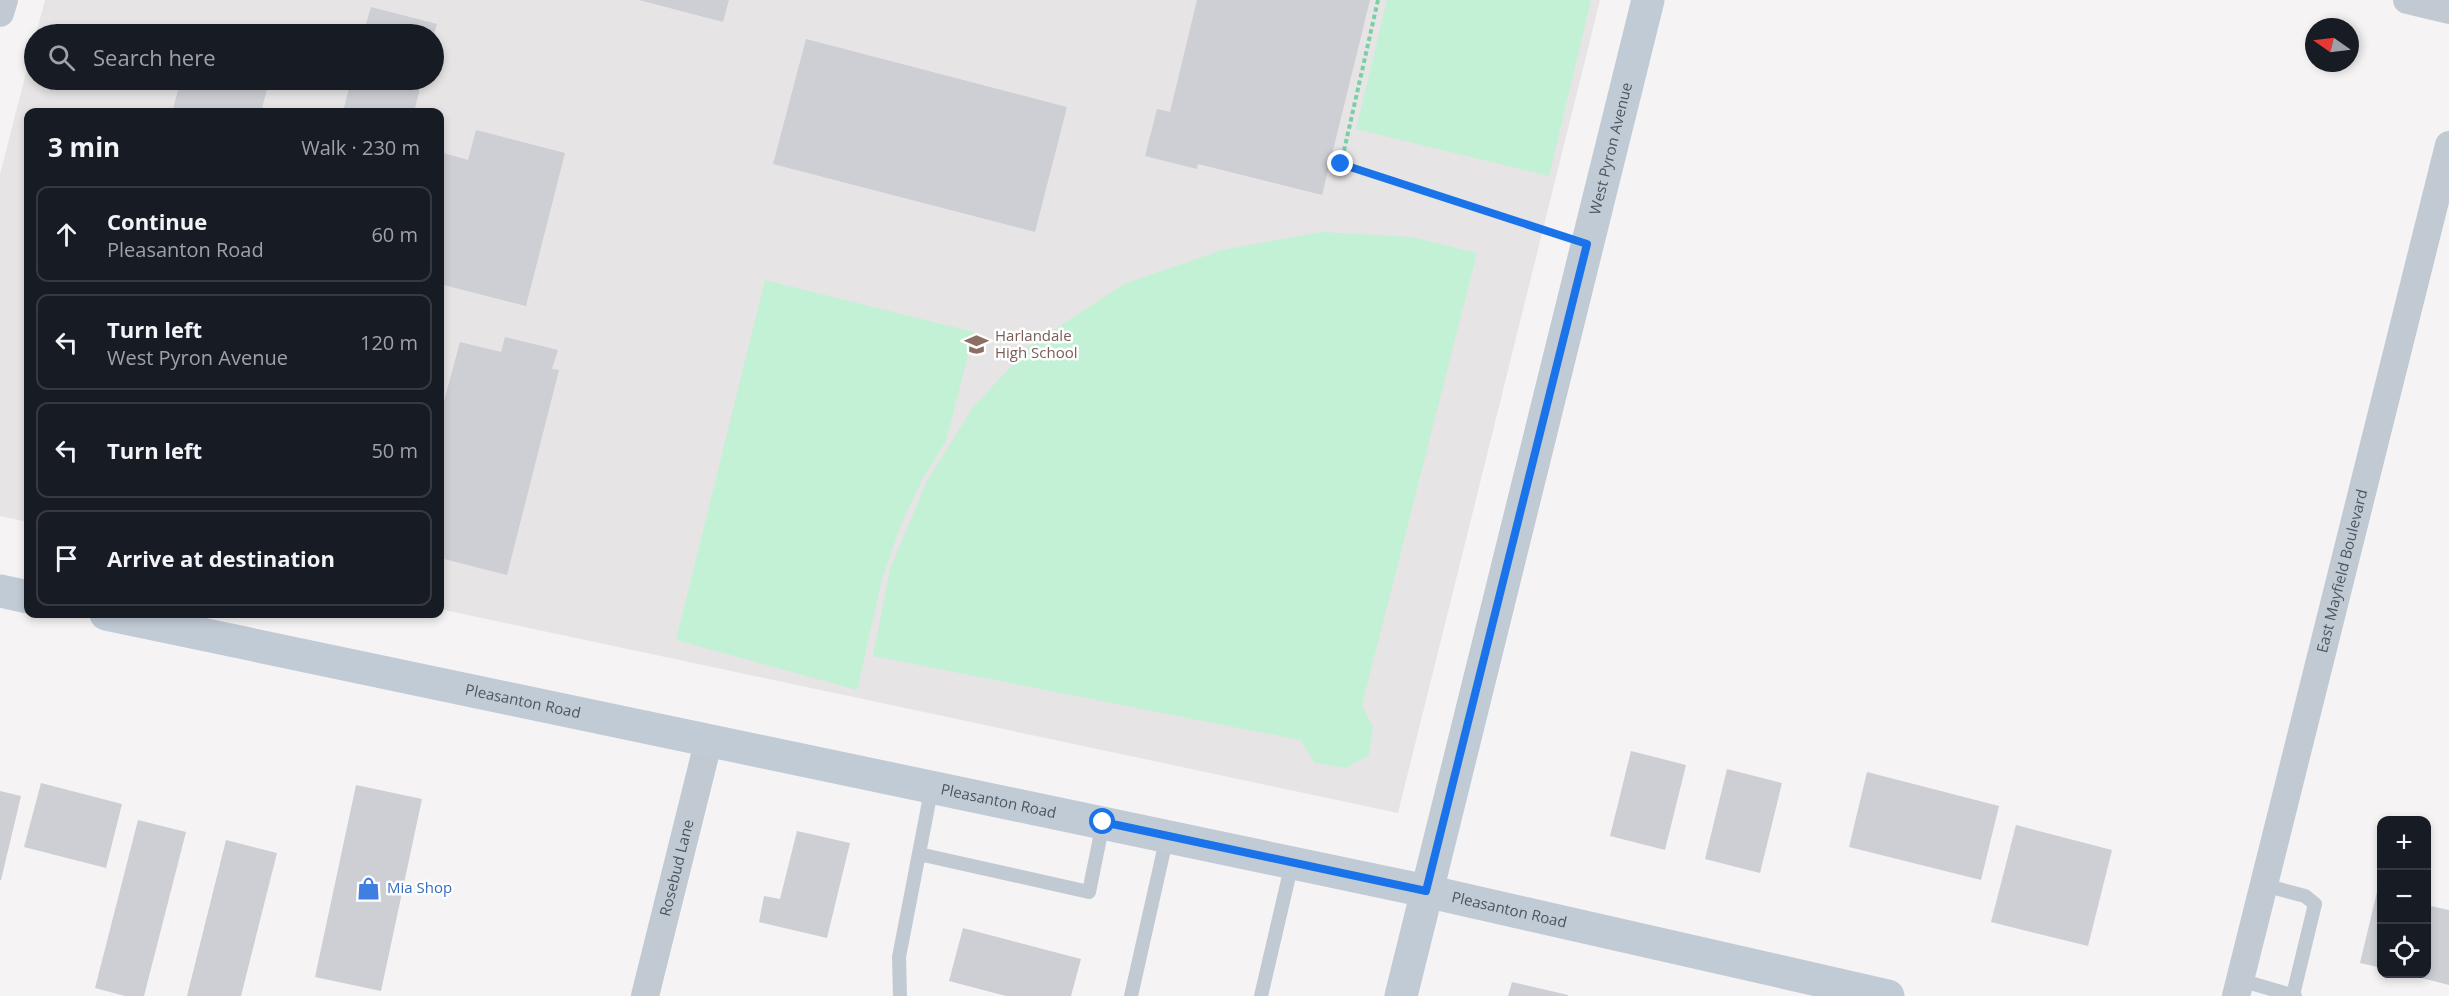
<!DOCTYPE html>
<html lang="en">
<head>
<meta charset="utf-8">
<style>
	:root { --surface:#171b24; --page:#20242c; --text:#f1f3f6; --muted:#9ea1a6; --line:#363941 }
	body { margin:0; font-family:"Open Sans",sans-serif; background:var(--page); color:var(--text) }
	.controls { position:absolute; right:18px; bottom:18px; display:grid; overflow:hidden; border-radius:12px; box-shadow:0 3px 9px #0003 }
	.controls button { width:54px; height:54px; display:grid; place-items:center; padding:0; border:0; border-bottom:2px solid var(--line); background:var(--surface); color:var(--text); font:30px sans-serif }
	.compass { position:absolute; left:2305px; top:18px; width:54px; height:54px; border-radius:50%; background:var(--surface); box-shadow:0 3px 9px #0003; rotate:284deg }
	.stop { position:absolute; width:18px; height:18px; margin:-14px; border:4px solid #1a73e8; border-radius:50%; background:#fff }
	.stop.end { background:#1a73e8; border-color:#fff; box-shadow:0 2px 6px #0008 }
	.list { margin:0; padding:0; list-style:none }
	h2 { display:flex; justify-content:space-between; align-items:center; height:78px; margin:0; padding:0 24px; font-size:26px }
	h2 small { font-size:20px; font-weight:400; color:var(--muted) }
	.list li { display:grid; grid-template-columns:39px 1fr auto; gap:18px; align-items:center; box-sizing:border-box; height:96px; margin:0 12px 12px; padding:0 12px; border:2px solid var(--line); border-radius:12px }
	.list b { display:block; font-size:22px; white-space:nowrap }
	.list p { margin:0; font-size:20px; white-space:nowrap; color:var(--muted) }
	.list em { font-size:20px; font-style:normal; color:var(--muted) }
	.icon { flex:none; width:33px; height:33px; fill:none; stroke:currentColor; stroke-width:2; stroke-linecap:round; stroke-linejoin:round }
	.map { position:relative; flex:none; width:2449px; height:996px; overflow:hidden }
	.search { position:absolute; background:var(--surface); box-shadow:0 3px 9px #0003; left:24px; top:24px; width:420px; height:66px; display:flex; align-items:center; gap:15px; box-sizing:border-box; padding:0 21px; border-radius:33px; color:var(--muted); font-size:22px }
	.panel { position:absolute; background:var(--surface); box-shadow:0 3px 9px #0003; left:24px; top:108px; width:420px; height:510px; border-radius:12px }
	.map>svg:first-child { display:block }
</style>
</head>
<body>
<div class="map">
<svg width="2449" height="996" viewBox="0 0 2449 996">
	<rect width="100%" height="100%" fill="#f5f3f3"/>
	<!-- education -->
	<path fill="#e6e4e5" d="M 45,0 L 1600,0 L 1398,813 L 440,609 L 440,112 L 28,112 L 28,522 L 0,516 L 0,174 L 34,42 L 34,80 L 434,80 L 434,34 L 36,34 Z"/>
	<!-- green -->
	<path fill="#c3f1d5" d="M 1387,0 L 1591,0 L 1549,176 L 1356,129 Z
		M 1321,232 L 1412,237 L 1477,253 L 1362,705 L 1373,727 L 1369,755 L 1346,768 L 1315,763 L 1300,740 L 873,656 L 890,569 L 926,483 L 973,407 L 1031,345 L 1124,284 L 1222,250 Z
		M 765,280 L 974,332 L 946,441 L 923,478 L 902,522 L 882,579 L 857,690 L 676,640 Z"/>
	<!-- building -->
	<path fill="#cdcfd5" d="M 639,0 L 729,0 L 723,22 Z
		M 1197,0 L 1370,0 L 1322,195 L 1198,164 L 1197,169 L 1145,156 L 1157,109 L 1170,112 Z
		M 371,7 L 437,24 L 434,34 L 363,34 Z
		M 806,39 L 1067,107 L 1035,232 L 773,164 Z
		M 181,80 L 265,80 L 269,81 L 261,112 L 172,112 Z
		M 351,80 L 422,80 L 414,112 L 343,112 Z
		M 476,130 L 565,153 L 526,306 L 440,284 L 440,152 L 468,160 Z
		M 505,337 L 558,350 L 552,369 L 559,370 L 507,575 L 440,558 L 440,416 L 460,342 L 501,352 Z
		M 1631,751 L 1686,765 L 1665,850 L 1610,836 Z
		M 1727,769 L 1782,783 L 1760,873 L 1705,859 Z
		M 1867,772 L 1999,806 L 1981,880 L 1849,847 Z
		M 41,783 L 122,804 L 106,868 L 24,847 Z
		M 356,785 L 422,799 L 381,991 L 315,977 Z
		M 0,791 L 21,796 L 1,880 L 0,880 Z
		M 138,820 L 186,832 L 144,996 L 125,996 L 95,988 Z
		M 2016,825 L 2112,850 L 2088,946 L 1991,922 Z
		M 797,831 L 850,843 L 827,938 L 759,922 L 764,896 L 780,899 Z
		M 226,840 L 277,853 L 241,996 L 187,996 Z
		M 2377,892 L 2382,893 L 2382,968 L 2360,963 Z
		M 2426,905 L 2449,910 L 2449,985 L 2406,974 L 2426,974 Z
		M 963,928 L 1081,959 L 1071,996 L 1006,996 L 949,981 Z
		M 1512,982 L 1568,995 L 1568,996 L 1508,996 Z"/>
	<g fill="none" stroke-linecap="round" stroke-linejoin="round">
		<!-- path -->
		<path stroke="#7ad0a6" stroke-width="4" stroke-dasharray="4.5 3" stroke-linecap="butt" d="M 1378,0 L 1341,164 L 1555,234"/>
		<!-- lane -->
		<path stroke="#c1cad2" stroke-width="14" d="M 919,854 L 1089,892 L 1103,823
			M 2264,885 L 2305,896 L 2315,904 L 2293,995
			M 2240,980 L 2295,996
			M 900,996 L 899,957 L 932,786
			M 1131,996 L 1167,836
			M 1261,996 L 1292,863"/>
		<!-- street -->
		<g stroke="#c1cad2" stroke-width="28">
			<path d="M 2407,0 L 2449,10"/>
			<path d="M 0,13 L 4,0"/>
			<path id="s1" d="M 645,996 L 709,739"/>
			<path id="s2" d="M 2236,996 L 2449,145"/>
		</g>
		<!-- secondary -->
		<g stroke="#c1cbd6" stroke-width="33">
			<path d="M 0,591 L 28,597"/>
			<path id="s3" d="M 106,614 L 1426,891 L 1888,996"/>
			<path id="s4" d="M 1401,996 L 1648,0"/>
		</g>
	</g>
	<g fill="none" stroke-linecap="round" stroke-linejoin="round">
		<!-- route -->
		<path stroke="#1a73e8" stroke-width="8" d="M 1103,822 L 1426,891 L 1587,244 L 1341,164"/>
	</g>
	<!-- icons -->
	<defs>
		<symbol id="school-bare" viewBox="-9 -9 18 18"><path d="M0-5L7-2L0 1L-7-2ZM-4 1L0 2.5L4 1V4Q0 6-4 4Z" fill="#8d6e63" stroke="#fff" stroke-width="2.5" paint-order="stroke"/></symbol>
		<symbol id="shop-bare" viewBox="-9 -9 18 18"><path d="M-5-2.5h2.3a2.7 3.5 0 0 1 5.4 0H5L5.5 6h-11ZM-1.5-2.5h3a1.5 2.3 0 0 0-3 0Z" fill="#3f7fe0" stroke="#fff" stroke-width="2.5" paint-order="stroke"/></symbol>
	</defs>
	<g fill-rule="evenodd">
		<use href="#school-bare" x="960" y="328" width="33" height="33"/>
		<use href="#shop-bare" x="352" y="872" width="33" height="33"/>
	</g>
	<g text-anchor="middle" stroke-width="5" stroke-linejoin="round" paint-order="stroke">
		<!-- street labels -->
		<g font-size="15" fill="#4a5661" stroke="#fff">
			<text dy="5" stroke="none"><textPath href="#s4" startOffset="873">West Pyron Avenue</textPath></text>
			<text dy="5" stroke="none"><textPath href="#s2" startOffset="438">East Mayfield Boulevard</textPath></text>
			<text dy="5" stroke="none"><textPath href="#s3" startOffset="426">Pleasanton Road</textPath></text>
			<text dy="5" stroke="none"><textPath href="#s3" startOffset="912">Pleasanton Road</textPath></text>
			<text dy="5" stroke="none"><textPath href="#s1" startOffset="132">Rosebud Lane</textPath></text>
			<text dy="5" stroke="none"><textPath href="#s3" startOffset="1434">Pleasanton Road</textPath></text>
		</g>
		<!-- education labels -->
		<g font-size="15" fill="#785e54" stroke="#fff" text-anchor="start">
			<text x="995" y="341">Harlandale<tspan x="995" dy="17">High School</tspan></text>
		</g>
		<!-- shop labels -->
		<g font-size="15" fill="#366cbe" stroke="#fff" text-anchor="start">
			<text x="387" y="893">Mia Shop</text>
		</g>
	</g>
</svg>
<div class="controls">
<button>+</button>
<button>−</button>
<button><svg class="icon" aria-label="locate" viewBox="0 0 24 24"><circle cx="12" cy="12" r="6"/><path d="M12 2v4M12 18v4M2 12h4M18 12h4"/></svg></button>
</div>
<svg class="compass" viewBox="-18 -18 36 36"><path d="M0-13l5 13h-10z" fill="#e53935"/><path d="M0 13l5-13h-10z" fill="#9ea1a6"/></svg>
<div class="stop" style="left:1103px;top:822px"></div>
<div class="stop end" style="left:1341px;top:164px"></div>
<div class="search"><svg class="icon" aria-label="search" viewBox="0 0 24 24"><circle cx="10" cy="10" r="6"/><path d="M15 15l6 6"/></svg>Search here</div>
<section class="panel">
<h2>3 min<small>Walk · 230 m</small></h2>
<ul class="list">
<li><svg class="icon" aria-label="ahead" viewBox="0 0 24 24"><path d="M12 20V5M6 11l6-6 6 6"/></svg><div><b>Continue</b><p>Pleasanton Road</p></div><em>60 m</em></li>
<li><svg class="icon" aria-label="left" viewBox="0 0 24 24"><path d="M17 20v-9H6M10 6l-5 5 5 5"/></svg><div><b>Turn left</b><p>West Pyron Avenue</p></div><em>120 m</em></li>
<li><svg class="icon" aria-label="left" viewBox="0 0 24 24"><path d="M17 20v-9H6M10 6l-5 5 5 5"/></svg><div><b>Turn left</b></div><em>50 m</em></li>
<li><svg class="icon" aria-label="arrive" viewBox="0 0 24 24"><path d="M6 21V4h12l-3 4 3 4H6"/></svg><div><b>Arrive at destination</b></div></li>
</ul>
</section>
</div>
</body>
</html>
